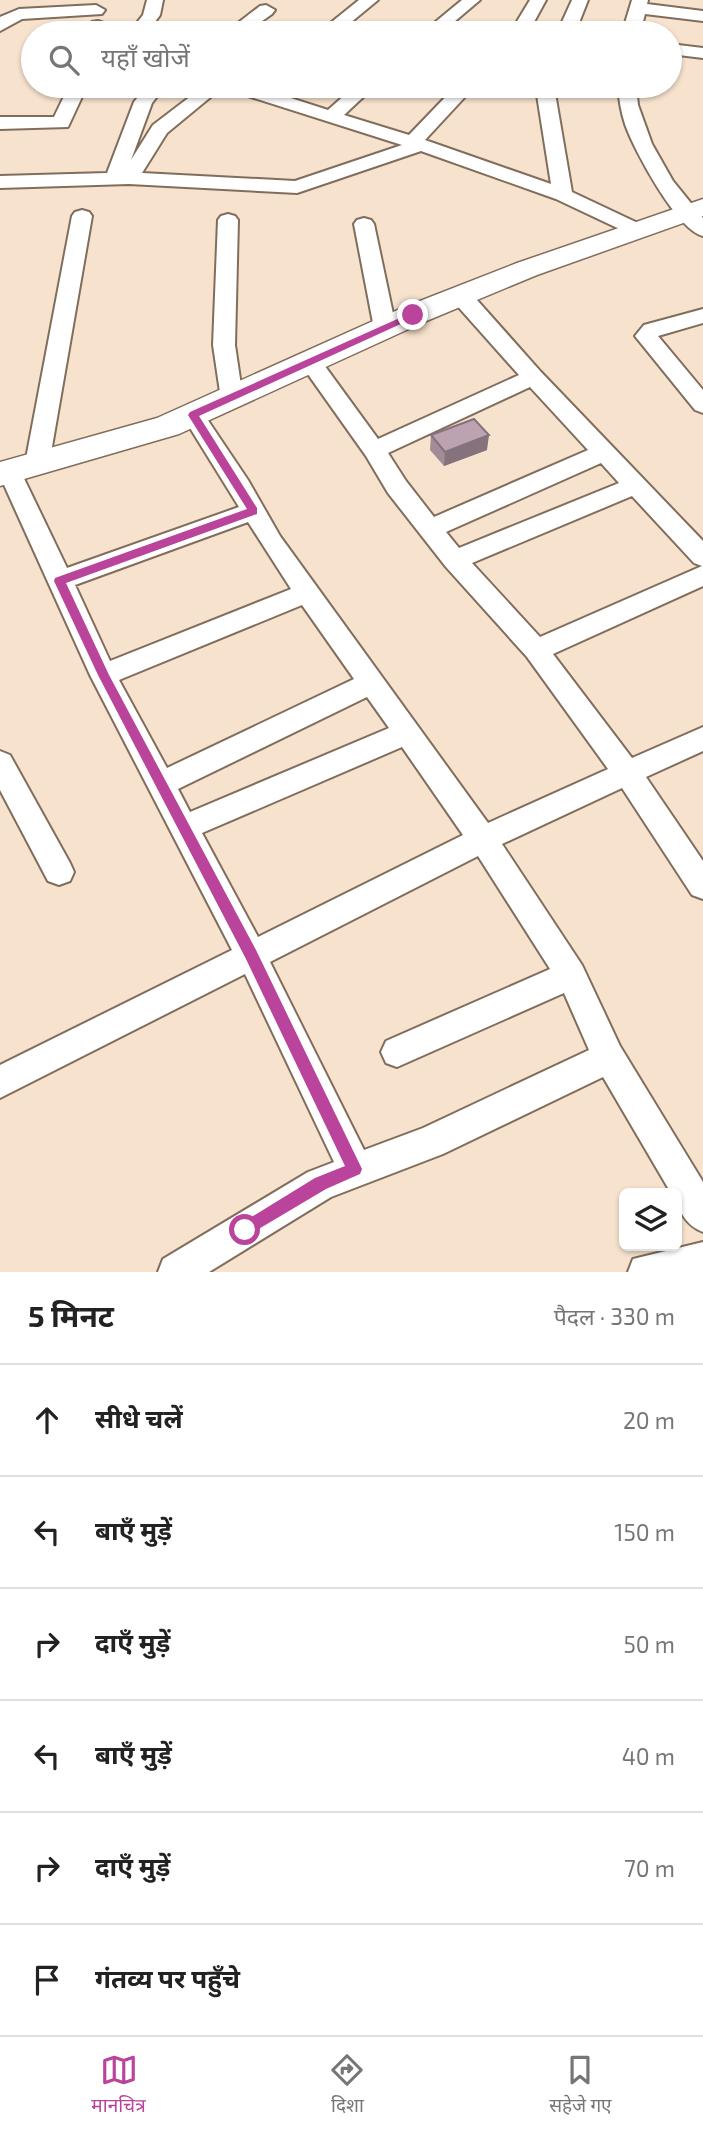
<!DOCTYPE html>
<html lang="hi">
<head>
<meta charset="utf-8">
<style>
	:root { --surface:#fff; --page:#f2f2f2; --text:#222; --muted:#767676; --line:#e0e0e0; --accent:#ba449b }
	body { margin:0; font-family:"Exo 2","Noto Sans Devanagari",sans-serif; background:var(--page); color:var(--text) }
	.controls { position:absolute; right:21px; bottom:21px; display:grid; overflow:hidden; border-radius:10px; box-shadow:0 2px 5px #0004 }
	.controls button { width:63px; height:63px; display:grid; place-items:center; padding:0; border:0; border-bottom:2px solid var(--line); background:var(--surface); color:var(--text); font:35px sans-serif }
	.stop { position:absolute; width:21px; height:21px; margin:-16px; border:5px solid #ba449b; border-radius:50%; background:#fff }
	.stop.end { background:#ba449b; border-color:#fff; box-shadow:0 2px 7px #0008 }
	.list { margin:0; padding:0; list-style:none }
	h2 { display:flex; justify-content:space-between; align-items:center; height:91px; margin:0; padding:0 28px; font-size:30px }
	h2 small { font-size:23px; font-weight:400; color:var(--muted) }
	.list li { display:grid; grid-template-columns:46px 1fr auto; gap:21px; align-items:center; box-sizing:border-box; height:112px; padding:0 28px; border-top:2px solid var(--line) }
	.list b { display:block; font-size:26px; white-space:nowrap }
	.list em { font-size:23px; font-style:normal; color:var(--muted) }
	.icon { flex:none; width:38px; height:38px; fill:none; stroke:currentColor; stroke-width:2; stroke-linecap:round; stroke-linejoin:round }
	.map { position:relative; flex:none; width:703px; height:1272px; overflow:hidden }
	.search { position:absolute; background:var(--surface); box-shadow:0 2px 5px #0004; left:21px; right:21px; top:21px; height:77px; display:flex; align-items:center; gap:18px; box-sizing:border-box; padding:0 24px; border-radius:38px; color:var(--muted); font-size:26px }
	.sheet { height:763px; background:var(--surface) }
	nav { display:flex; justify-content:space-around; align-items:center; box-sizing:border-box; height:98px; border-top:2px solid var(--line); background:var(--surface); font-size:19px; color:var(--muted) }
	nav a { display:grid; justify-items:center; gap:4px }
	nav .on { color:var(--accent) }
	.map>svg:first-child { display:block }
</style>
</head>
<body>
<div class="map">
<svg width="703" height="1272" viewBox="0 0 703 1272">
	<rect width="100%" height="100%" fill="#f7e2ce"/>
	<g fill="none" stroke-linecap="round" stroke-linejoin="round">
		<defs>
			<path id="street" d="M 147,0 L 163,0 L 160,15 L 147,33 L 129,33 L 143,15 Z
				M 359,0 L 378,0 L 338,33 L 318,33 Z
				M 462,0 L 480,0 L 441,33 L 422,33 Z
				M 530,0 L 546,0 L 528,33 L 510,33 Z
				M 572,0 L 588,0 L 575,33 L 557,33 Z
				M 632,0 L 648,0 L 647,4 L 703,11 L 703,21 L 645,14 L 640,33 L 622,33 Z
				M 96,5 L 105,10 L 102,14 L 22,19 L 0,31 L 0,17 L 19,9 Z
				M 266,5 L 275,10 L 272,14 L 245,33 L 225,33 L 260,6 Z
				M 98,21 L 120,29 L 123,33 C 111,34 97,36 89,26 L 92,22 Z
				M 670,44 L 703,48 L 703,58 L 670,54 Z
				M 69,86 L 87,86 L 68,127 L 0,129 L 0,117 L 54,117 Z
				M 147,86 L 165,86 L 152,103 L 131,160 L 153,125 L 204,86 L 224,86 L 167,133 L 142,173 L 295,181 L 402,145 L 229,90 L 226,86 L 253,86 L 328,110 L 355,86 L 375,86 L 344,115 L 409,135 L 456,86 L 475,86 L 425,140 L 551,184 L 537,95 L 529,86 L 549,86 L 555,93 L 572,192 L 642,225 L 645,229 L 642,233 L 628,233 L 556,199 L 421,151 L 297,193 L 129,184 L 0,188 L 0,176 L 107,173 L 134,102 Z
				M 618,86 L 636,86 L 638,105 L 652,144 L 673,181 L 703,218 L 703,236 C 677,230 634,150 625,124 C 621,112 619,99 618,86 Z
				M 82,210 L 89,212 L 92,216 L 49,464 L 45,470 L 37,472 L 29,470 L 25,464 L 72,216 L 75,212 Z
				M 228,214 L 235,216 L 238,220 L 235,345 L 243,399 L 240,404 L 232,407 L 224,404 L 221,399 L 213,345 L 218,220 L 221,216 Z
				M 364,218 L 371,220 L 374,224 L 396,328 L 393,333 L 377,333 L 374,328 L 354,224 L 357,220 Z
				M 461,289 L 469,291 L 541,372 L 703,541 L 703,586 L 553,654 L 632,758 L 703,727 L 703,751 L 646,777 L 703,861 L 703,899 L 692,895 L 622,788 L 502,844 L 582,965 L 620,1046 L 703,1182 L 703,1232 C 687,1226 677,1211 677,1193 L 671,1193 L 603,1077 L 443,1154 L 331,1197 L 209,1272 L 158,1272 L 163,1259 L 308,1172 L 334,1162 L 245,974 L 0,1098 L 0,1065 L 232,950 L 90,675 L 0,476 L 0,469 L 10,464 L 18,466 L 67,568 L 239,507 L 182,415 L 185,410 L 193,407 L 201,410 L 248,480 L 280,536 L 488,823 L 608,769 L 527,657 L 446,567 L 388,493 L 366,456 L 300,363 L 303,358 L 311,356 L 319,358 L 378,439 L 519,375 L 453,301 L 450,296 L 453,291 ZM 530,387 L 588,450 L 434,517 L 406,481 L 388,453 ZM 601,463 L 619,483 L 459,548 L 446,532 ZM 632,496 L 694,563 L 702,566 L 540,637 L 472,563 ZM 248,522 L 291,589 L 110,661 L 75,585 ZM 302,605 L 354,679 L 167,768 L 119,680 ZM 367,697 L 389,728 L 190,812 L 178,789 ZM 402,747 L 463,835 L 258,937 L 202,833 ZM 478,856 L 550,969 L 386,1041 L 381,1052 L 386,1063 L 397,1067 L 564,993 L 589,1050 L 423,1128 L 364,1150 L 270,962 Z
				M 703,309 L 703,323 L 658,336 L 703,390 L 703,413 L 695,410 L 635,336 L 644,325 Z
				M 0,751 L 10,755 L 70,863 L 74,872 L 70,881 L 59,885 L 48,881 L 0,790 Z
				M 703,1242 L 703,1272 L 628,1272 L 633,1259 Z"/>
			<path id="secondary" d="M 703,199 L 703,216 L 537,275 L 424,322 L 179,434 L 0,486 L 0,462 L 157,418 L 402,308 L 517,263 Z"/>
		</defs>
		<!-- street casing -->
		<use href="#street" stroke="#806d5c" stroke-width="4"/>
		<!-- secondary casing -->
		<use href="#secondary" stroke="#806d5c" stroke-width="3"/>
		<!-- street -->
		<use href="#street" fill="#fff" fill-rule="evenodd"/>
		<!-- secondary -->
		<use href="#secondary" fill="#fff" fill-rule="evenodd"/>
	</g>
	<!-- wall -->
	<path fill="#a38c98" d="M 431,435 L 487,450 L 444,466 L 430,450 Z"/>
	<!-- shaded-wall -->
	<path fill="#84727c" d="M 489,435 L 487,450 L 444,466 L 445,452 Z"/>
	<!-- building -->
	<path fill="#bda3b1" stroke="#84727c" stroke-width="2" d="M 474,419 L 489,435 L 445,452 L 431,435 Z"/>
	<!-- route -->
	<path fill="#ba449b" d="M 413,312 L 416,313 L 416,317 L 199,416 L 257,508 L 257,514 L 66,583 L 109,675 L 256,950 L 362,1169 L 360,1174 L 326,1189 L 245,1237 L 240,1235 L 238,1230 L 240,1224 L 315,1178 L 345,1166 L 246,959 L 98,675 L 54,581 L 55,578 L 247,509 L 188,415 L 190,412 Z"/>
</svg>
<div class="controls">
<button><svg class="icon" aria-label="layers" viewBox="0 0 24 24"><path d="M12 4l9 5-9 5-9-5zM3 14l9 5 9-5"/></svg></button>
</div>
<div class="stop" style="left:245px;top:1230px"></div>
<div class="stop end" style="left:413px;top:315px"></div>
<div class="search"><svg class="icon" aria-label="search" viewBox="0 0 24 24"><circle cx="10" cy="10" r="6"/><path d="M15 15l6 6"/></svg>यहाँ खोजें</div>
</div>
<section class="sheet">
<h2>5 मिनट<small>पैदल · 330 m</small></h2>
<ul class="list">
<li><svg class="icon" aria-label="ahead" viewBox="0 0 24 24"><path d="M12 20V5M6 11l6-6 6 6"/></svg><div><b>सीधे चलें</b></div><em>20 m</em></li>
<li><svg class="icon" aria-label="left" viewBox="0 0 24 24"><path d="M17 20v-9H6M10 6l-5 5 5 5"/></svg><div><b>बाएँ मुड़ें</b></div><em>150 m</em></li>
<li><svg class="icon" aria-label="right" viewBox="0 0 24 24"><path d="M7 20v-9h11M14 6l5 5-5 5"/></svg><div><b>दाएँ मुड़ें</b></div><em>50 m</em></li>
<li><svg class="icon" aria-label="left" viewBox="0 0 24 24"><path d="M17 20v-9H6M10 6l-5 5 5 5"/></svg><div><b>बाएँ मुड़ें</b></div><em>40 m</em></li>
<li><svg class="icon" aria-label="right" viewBox="0 0 24 24"><path d="M7 20v-9h11M14 6l5 5-5 5"/></svg><div><b>दाएँ मुड़ें</b></div><em>70 m</em></li>
<li><svg class="icon" aria-label="arrive" viewBox="0 0 24 24"><path d="M6 21V4h12l-3 4 3 4H6"/></svg><div><b>गंतव्य पर पहुँचे</b></div></li>
</ul>
</section>
<nav>
<a class="on"><svg class="icon" aria-label="map" viewBox="0 0 24 24"><path d="M3 6l6-2 6 2 6-2v14l-6 2-6-2-6 2zM9 4v14M15 6v14"/></svg>मानचित्र</a>
<a><svg class="icon" aria-label="directions" viewBox="0 0 24 24"><path d="M12 3l9 9-9 9-9-9zM9 14v-3h6M13 9l2 2-2 2"/></svg>दिशा</a>
<a><svg class="icon" aria-label="saved" viewBox="0 0 24 24"><path d="M7 4h10v16l-5-4-5 4z"/></svg>सहेजे गए</a>
</nav>
</body>
</html>
